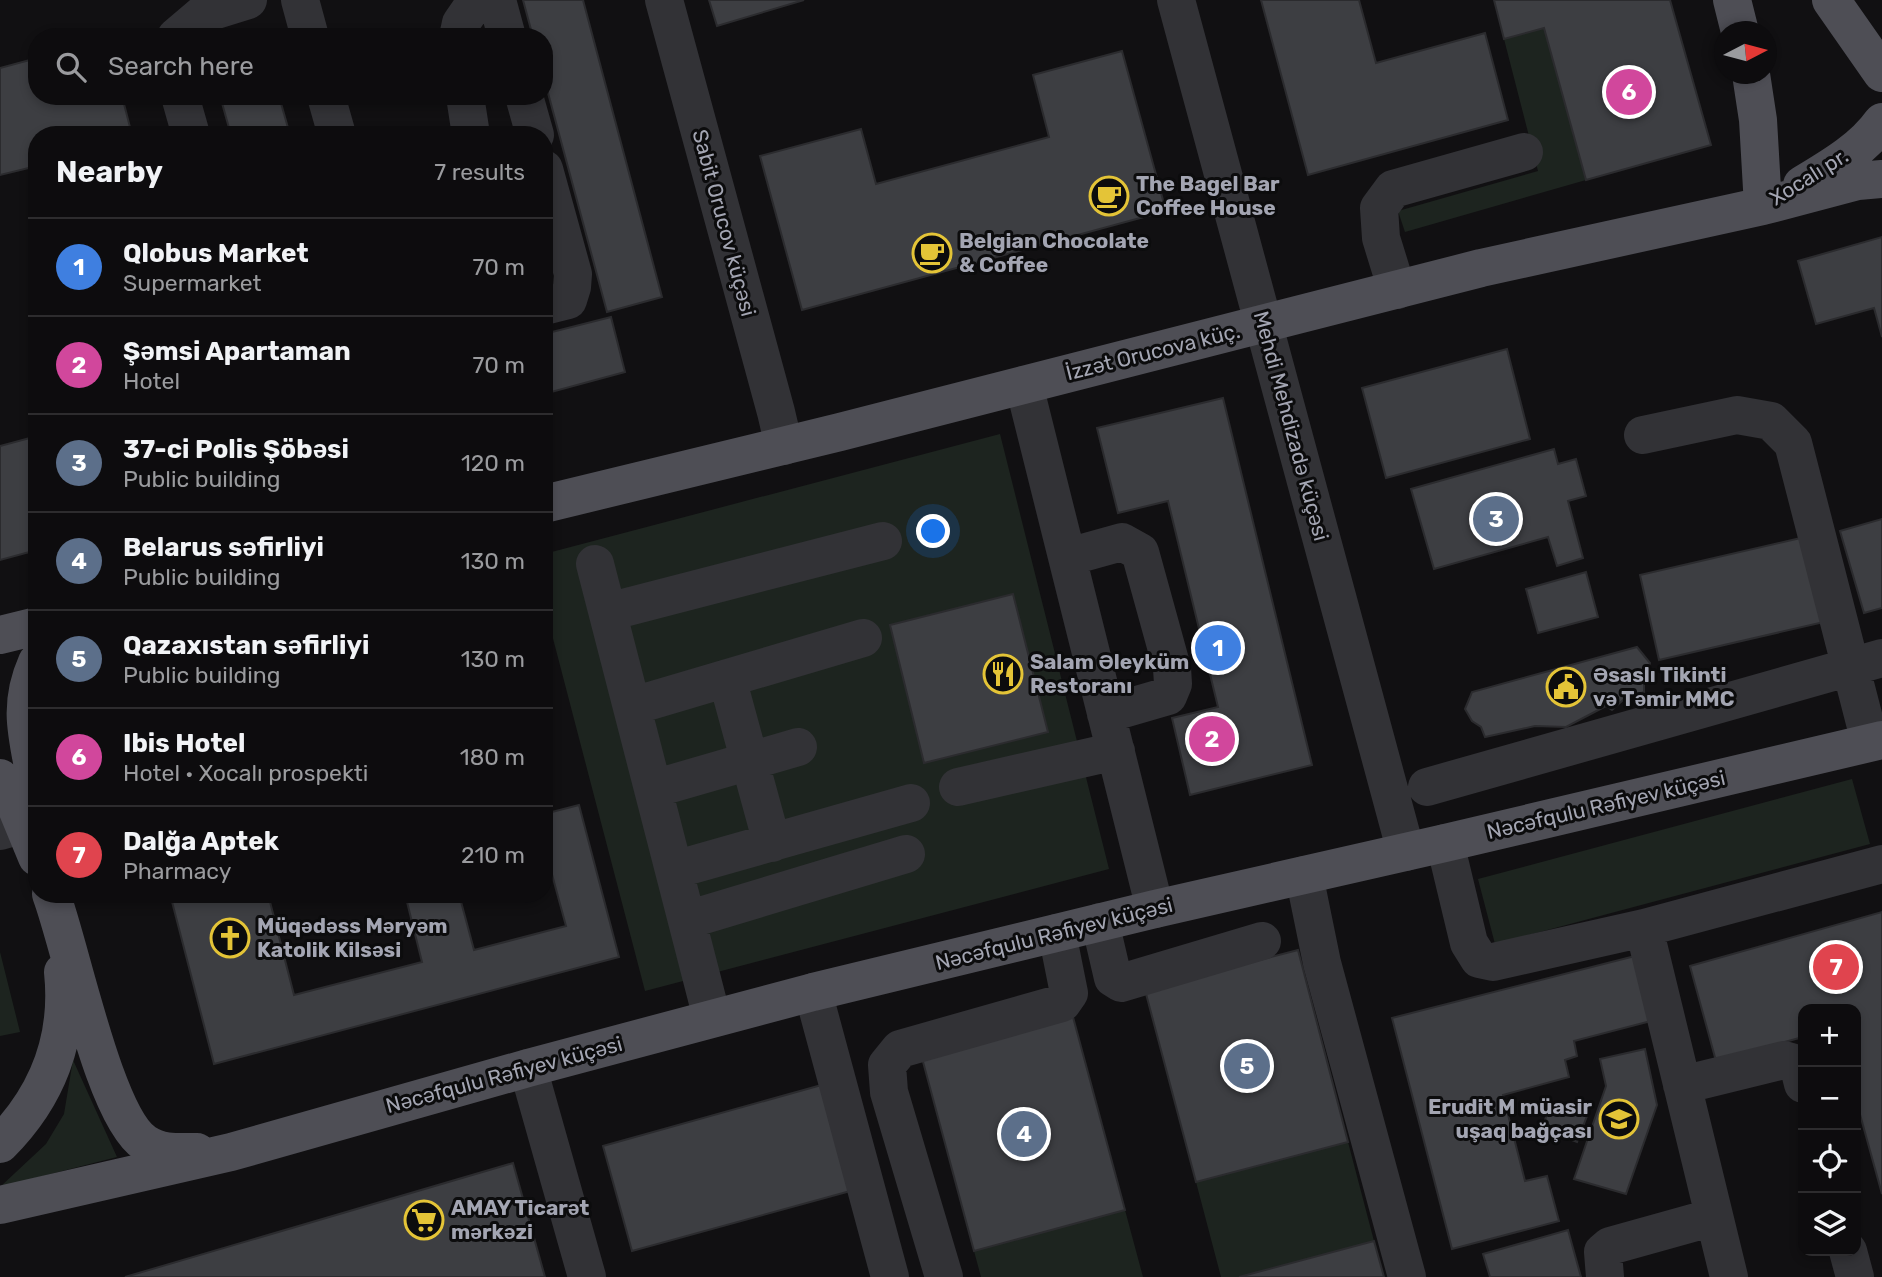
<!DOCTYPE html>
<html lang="en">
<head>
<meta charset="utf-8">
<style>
	:root { --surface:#0d0c0e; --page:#161517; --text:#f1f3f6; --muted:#9a9b9e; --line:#2d2c2e; --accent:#e4c437 }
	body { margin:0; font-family:Rubik,sans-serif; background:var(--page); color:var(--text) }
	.controls { position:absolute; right:21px; bottom:21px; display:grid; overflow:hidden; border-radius:14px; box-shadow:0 4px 10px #0003 }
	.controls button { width:63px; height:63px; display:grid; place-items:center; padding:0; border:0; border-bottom:2px solid var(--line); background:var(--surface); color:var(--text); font:35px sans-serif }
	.compass { position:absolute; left:1714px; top:21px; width:63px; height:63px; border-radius:50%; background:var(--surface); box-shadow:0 4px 10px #0003; rotate:84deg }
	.you { position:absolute; left:934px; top:532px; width:24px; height:24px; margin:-18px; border:5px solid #fff; border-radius:50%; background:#1a73e8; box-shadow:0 0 0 10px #1a73e833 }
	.badge { display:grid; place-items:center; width:46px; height:46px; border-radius:50%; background:var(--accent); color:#fff; font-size:23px; font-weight:700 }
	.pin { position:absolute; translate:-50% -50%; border:4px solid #fff; box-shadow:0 2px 7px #0006 }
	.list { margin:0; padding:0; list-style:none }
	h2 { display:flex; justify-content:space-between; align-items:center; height:91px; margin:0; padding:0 28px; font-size:30px }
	h2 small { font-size:23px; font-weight:400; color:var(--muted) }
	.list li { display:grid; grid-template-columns:46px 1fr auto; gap:21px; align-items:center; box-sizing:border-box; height:98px; padding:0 28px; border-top:2px solid var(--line) }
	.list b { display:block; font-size:26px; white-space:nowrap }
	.list p { margin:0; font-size:23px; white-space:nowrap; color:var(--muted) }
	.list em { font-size:23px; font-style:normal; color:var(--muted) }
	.icon { flex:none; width:38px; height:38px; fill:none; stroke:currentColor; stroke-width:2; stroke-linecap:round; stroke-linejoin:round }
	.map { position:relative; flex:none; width:1882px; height:1277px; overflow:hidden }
	.search { position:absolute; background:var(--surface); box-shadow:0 4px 10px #0003; left:28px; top:28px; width:525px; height:77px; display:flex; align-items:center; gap:18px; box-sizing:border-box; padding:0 24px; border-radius:28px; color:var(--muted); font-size:26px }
	.panel { position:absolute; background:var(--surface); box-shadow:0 4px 10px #0003; left:28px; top:126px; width:525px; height:777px; border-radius:28px }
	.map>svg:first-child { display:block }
</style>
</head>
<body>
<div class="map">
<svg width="1882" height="1277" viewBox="0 0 1882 1277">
	<rect width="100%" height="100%" fill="#111012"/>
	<!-- green -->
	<path fill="#1d241f" d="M 1544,28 L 1586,180 L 1405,232 L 1398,211 L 1538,171 L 1504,39 Z
		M 1000,434 L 1109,869 L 645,991 L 544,604 L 544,554 Z
		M 1852,779 L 1870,844 L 1495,944 L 1478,879 Z
		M 0,952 L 20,1032 L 0,1036 Z
		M 73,1060 L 117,1157 L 0,1187 L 46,1144 L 64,1114 Z
		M 1348,1142 L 1374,1241 L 1239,1277 L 1221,1277 L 1196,1182 Z
		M 1125,1210 L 1143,1277 L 981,1277 L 974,1251 Z"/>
	<!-- building -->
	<path fill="#3d3e42" stroke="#2b2b2e" stroke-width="2" d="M 523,0 L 583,0 L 662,297 L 607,312 L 544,78 L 544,37 L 533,37 Z
		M 709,0 L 804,0 L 717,26 Z
		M 1261,0 L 1359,0 L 1376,63 L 1485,33 L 1508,120 L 1308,175 Z
		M 1494,0 L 1670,0 L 1711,145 L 1586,180 L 1544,28 L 1504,39 Z
		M 1122,51 L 1166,211 L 802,310 L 760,156 L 861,129 L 876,184 L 1049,137 L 1033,75 Z
		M 37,58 L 37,96 L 122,96 L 132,135 L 37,135 L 37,166 L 0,175 L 0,68 Z
		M 220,96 L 279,96 L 290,135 L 231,135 Z
		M 1882,237 L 1882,337 L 1874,308 L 1816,324 L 1798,261 Z
		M 611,317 L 625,372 L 544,394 L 544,334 Z
		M 1507,349 L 1530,439 L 1386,478 L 1362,388 Z
		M 1223,398 L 1312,765 L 1190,795 L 1172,718 L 1218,707 L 1168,501 L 1118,513 L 1097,428 Z
		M 37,436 L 37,550 L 0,560 L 0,446 Z
		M 1554,449 L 1558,464 L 1576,459 L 1586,496 L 1568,501 L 1583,558 L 1557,566 L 1548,537 L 1434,569 L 1411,489 Z
		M 1882,519 L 1882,608 L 1864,613 L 1840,531 Z
		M 1805,537 L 1824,622 L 1659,660 L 1640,575 Z
		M 1586,572 L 1598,617 L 1538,633 L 1526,589 Z
		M 1013,594 L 1048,732 L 924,763 L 890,625 Z
		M 1637,647 L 1650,663 L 1644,683 L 1644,692 L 1623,700 L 1612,710 L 1606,706 L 1566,727 L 1535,726 L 1485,737 L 1481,727 L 1472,721 L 1465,709 L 1472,692 Z
		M 579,805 L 619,957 L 214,1064 L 170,894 L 268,894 L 294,995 L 422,962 L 405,894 L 459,894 L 474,950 L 566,926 L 544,845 L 544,814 Z
		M 1882,912 L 1882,1194 L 1856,1100 L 1856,1009 L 1803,1009 L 1803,1037 L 1716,1061 L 1690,966 Z
		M 1298,950 L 1348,1142 L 1196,1182 L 1145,990 Z
		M 1635,956 L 1651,1021 L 1574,1041 L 1577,1056 L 1565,1060 L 1569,1077 L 1503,1095 L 1525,1181 L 1547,1176 L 1559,1221 L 1452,1249 L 1392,1018 Z
		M 1073,1017 L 1125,1210 L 974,1251 L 922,1058 Z
		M 1645,1049 L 1657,1105 L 1626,1194 L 1574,1179 L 1606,1086 L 1600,1059 Z
		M 825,1084 L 854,1190 L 632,1251 L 603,1146 Z
		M 1551,1102 L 1587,1116 L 1577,1142 L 1542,1129 Z
		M 513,1163 L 545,1277 L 125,1277 Z
		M 1568,1230 L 1581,1277 L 1490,1277 L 1483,1254 Z
		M 1374,1241 L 1384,1277 L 1239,1277 Z"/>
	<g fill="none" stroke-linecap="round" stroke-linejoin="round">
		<!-- minor -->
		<path stroke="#323236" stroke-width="38" d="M 300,0 L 310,37
			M 497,0 L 507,37
			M 664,0 L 776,412 L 784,446
			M 1176,0 L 1406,852
			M 176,37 L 203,14 L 248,0
			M 458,37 L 461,23 L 477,0
			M 180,96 L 191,135
			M 326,96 L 337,135
			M 465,96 L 471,135
			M 524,96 L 535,135
			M 544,169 L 573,274 L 572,287 L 568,300 L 544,306
			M 1397,290 L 1381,238 L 1379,208 L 1393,189 L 1524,152
			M 1024,385 L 1155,909
			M 1643,435 L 1737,415 L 1771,421 L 1793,443 L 1870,742
			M 1068,557 L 1122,542 L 1140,552 L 1172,668 L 1173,684 L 1168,696 L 1106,714
			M 595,564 L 712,1018
			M 608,612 L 883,541
			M 727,678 L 772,843
			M 633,706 L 863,638
			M 958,787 L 1116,751
			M 1427,787 L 1882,658
			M 653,789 L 798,747
			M 0,831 L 24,824
			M 1445,843 L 1469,943 L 1479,959 L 1493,962 L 1644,928 L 1882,864
			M 674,870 L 911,803
			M 1304,875 L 1322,963 L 1407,1277
			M 687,920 L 906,854
			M 1100,922 L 1113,978 L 1121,983 L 1262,941
			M 1644,928 L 1729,1277
			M 813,992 L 890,1277
			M 528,1068 L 587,1277
			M 1682,1085 L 1784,1060 L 1798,1064 L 1803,1084
			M 1848,1251 L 1855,1277
			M 944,1277 L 889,1092 L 887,1065 L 900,1049 L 1062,1003 L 1069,993 L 1057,933
			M 1605,1277 L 1603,1252 L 1610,1246 L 1714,1217"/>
		<!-- major -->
		<path stroke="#4e4e55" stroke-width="38" d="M 1732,0 L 1740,32
			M 1831,0 L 1882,73
			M 1751,74 L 1758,120 L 1763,206
			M 1802,185 C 1830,168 1862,150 1882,122
			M 544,504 L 840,432 L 1481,268 L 1763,206 L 1858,181 L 1882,179
			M 0,635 L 37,626
			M 37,662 C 16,709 29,740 37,788
			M 0,778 L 13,799 L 37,857
			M 51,894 C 71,947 104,1116 145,1143 C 161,1154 179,1152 197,1152
			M 0,1144 C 47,1097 70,1039 63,972
			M 0,1205 L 231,1152 L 528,1068 L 813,992 L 1155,909 L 1445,843 L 1882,740"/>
	</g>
	<!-- icons -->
	<defs>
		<symbol id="cafe-ring" viewBox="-11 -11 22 22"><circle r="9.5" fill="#0c0c0d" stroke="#e4c437" stroke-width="1.5"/><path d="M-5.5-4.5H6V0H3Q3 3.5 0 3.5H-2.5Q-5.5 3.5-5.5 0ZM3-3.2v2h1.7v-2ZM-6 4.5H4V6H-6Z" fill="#e4c437"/></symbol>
		<symbol id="restaurant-ring" viewBox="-11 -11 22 22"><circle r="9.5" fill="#0c0c0d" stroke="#e4c437" stroke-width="1.5"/><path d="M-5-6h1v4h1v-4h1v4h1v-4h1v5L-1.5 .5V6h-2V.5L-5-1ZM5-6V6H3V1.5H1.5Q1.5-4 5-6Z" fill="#e4c437"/></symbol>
		<symbol id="civic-ring" viewBox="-11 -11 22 22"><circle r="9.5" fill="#0c0c0d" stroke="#e4c437" stroke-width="1.5"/><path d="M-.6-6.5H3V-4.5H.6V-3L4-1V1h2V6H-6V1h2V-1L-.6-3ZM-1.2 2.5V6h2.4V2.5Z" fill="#e4c437"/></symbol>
		<symbol id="church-ring" viewBox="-11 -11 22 22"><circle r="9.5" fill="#0c0c0d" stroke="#e4c437" stroke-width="1.5"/><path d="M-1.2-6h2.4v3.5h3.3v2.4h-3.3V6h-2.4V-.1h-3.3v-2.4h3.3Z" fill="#e4c437"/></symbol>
		<symbol id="school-ring" viewBox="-11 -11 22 22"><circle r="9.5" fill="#0c0c0d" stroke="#e4c437" stroke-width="1.5"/><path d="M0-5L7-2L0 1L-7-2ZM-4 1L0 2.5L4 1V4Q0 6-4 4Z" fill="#e4c437"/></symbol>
		<symbol id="supermarket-ring" viewBox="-11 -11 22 22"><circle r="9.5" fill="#0c0c0d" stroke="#e4c437" stroke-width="1.5"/><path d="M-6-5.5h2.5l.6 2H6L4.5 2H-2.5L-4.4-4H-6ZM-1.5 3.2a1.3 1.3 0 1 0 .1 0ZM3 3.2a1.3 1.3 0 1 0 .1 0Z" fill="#e4c437"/></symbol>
	</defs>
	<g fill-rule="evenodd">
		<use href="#cafe-ring" x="1087" y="174" width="44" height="44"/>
		<use href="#cafe-ring" x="910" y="231" width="44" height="44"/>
		<use href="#restaurant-ring" x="981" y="652" width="44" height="44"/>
		<use href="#civic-ring" x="1544" y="665" width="44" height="44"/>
		<use href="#church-ring" x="208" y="916" width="44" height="44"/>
		<use href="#school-ring" x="1597" y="1097" width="44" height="44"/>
		<use href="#supermarket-ring" x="402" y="1198" width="44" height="44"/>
	</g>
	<g text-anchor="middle" stroke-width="6" stroke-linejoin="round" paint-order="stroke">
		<!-- street labels -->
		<g font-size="21" fill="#a3a5b2" stroke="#0c0c0d">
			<text transform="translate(1809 177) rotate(-32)" y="7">Xocalı pr.</text>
			<text transform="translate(724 223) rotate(75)" y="7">Sabit Orucov küçəsi</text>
			<text transform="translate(1153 352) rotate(-14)" y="7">İzzət Orucova küç.</text>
			<text transform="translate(1291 426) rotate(75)" y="7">Mehdi Mehdizadə küçəsi</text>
			<text transform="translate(1606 805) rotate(-13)" y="7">Nəcəfqulu Rəfiyev küçəsi</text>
			<text transform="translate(1054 934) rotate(-14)" y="7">Nəcəfqulu Rəfiyev küçəsi</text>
			<text transform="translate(504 1075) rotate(-15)" y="7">Nəcəfqulu Rəfiyev küçəsi</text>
		</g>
		<!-- poi labels -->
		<g font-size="21" font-weight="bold" fill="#a3a5b2" stroke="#0c0c0d" text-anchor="start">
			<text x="1136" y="191">The Bagel Bar<tspan x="1136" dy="24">Coffee House</tspan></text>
			<text x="959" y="248">Belgian Chocolate<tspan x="959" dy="24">&amp; Coffee</tspan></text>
			<text x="1030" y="669">Salam Əleyküm<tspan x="1030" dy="24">Restoranı</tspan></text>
			<text x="1593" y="682">Əsaslı Tikinti<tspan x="1593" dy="24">və Təmir MMC</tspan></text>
			<text x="257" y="933">Müqədəss Məryəm<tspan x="257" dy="24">Katolik Kilsəsi</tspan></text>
			<text x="1592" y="1114" text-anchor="end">Erudit M müasir<tspan x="1592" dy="24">uşaq bağçası</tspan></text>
			<text x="451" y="1215">AMAY Ticarət<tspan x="451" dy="24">mərkəzi</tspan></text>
		</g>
	</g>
</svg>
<div class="controls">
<button>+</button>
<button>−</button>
<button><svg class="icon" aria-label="locate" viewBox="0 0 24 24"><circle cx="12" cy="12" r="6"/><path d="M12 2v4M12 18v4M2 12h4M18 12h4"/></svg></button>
<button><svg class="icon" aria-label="layers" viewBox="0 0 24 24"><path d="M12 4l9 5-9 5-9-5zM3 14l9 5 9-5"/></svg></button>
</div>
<svg class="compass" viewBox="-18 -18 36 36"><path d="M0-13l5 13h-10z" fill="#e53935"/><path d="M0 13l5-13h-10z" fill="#9a9b9e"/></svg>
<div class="you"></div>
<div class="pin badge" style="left:1218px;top:648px;background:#3f7fe0">1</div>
<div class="pin badge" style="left:1212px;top:739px;background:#d1479c">2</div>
<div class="pin badge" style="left:1496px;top:519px;background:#5c6f8a">3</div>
<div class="pin badge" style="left:1024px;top:1134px;background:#5c6f8a">4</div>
<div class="pin badge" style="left:1247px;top:1066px;background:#5c6f8a">5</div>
<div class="pin badge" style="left:1629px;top:92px;background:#d1479c">6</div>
<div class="pin badge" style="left:1836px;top:967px;background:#e0444e">7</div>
<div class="search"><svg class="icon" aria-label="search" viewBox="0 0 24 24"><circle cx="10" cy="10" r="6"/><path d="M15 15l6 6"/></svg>Search here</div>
<section class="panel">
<h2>Nearby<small>7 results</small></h2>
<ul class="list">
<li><span class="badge" style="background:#3f7fe0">1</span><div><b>Qlobus Market</b><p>Supermarket</p></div><em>70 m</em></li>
<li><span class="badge" style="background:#d1479c">2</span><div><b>Şəmsi Apartaman</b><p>Hotel</p></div><em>70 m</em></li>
<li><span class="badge" style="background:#5c6f8a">3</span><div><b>37-ci Polis Şöbəsi</b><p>Public building</p></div><em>120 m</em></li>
<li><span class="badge" style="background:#5c6f8a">4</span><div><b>Belarus səfirliyi</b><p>Public building</p></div><em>130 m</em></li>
<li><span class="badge" style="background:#5c6f8a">5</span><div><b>Qazaxıstan səfirliyi</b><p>Public building</p></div><em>130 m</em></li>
<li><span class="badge" style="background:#d1479c">6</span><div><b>Ibis Hotel</b><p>Hotel · Xocalı prospekti</p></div><em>180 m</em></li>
<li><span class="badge" style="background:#e0444e">7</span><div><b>Dalğa Aptek</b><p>Pharmacy</p></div><em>210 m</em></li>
</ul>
</section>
</div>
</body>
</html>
